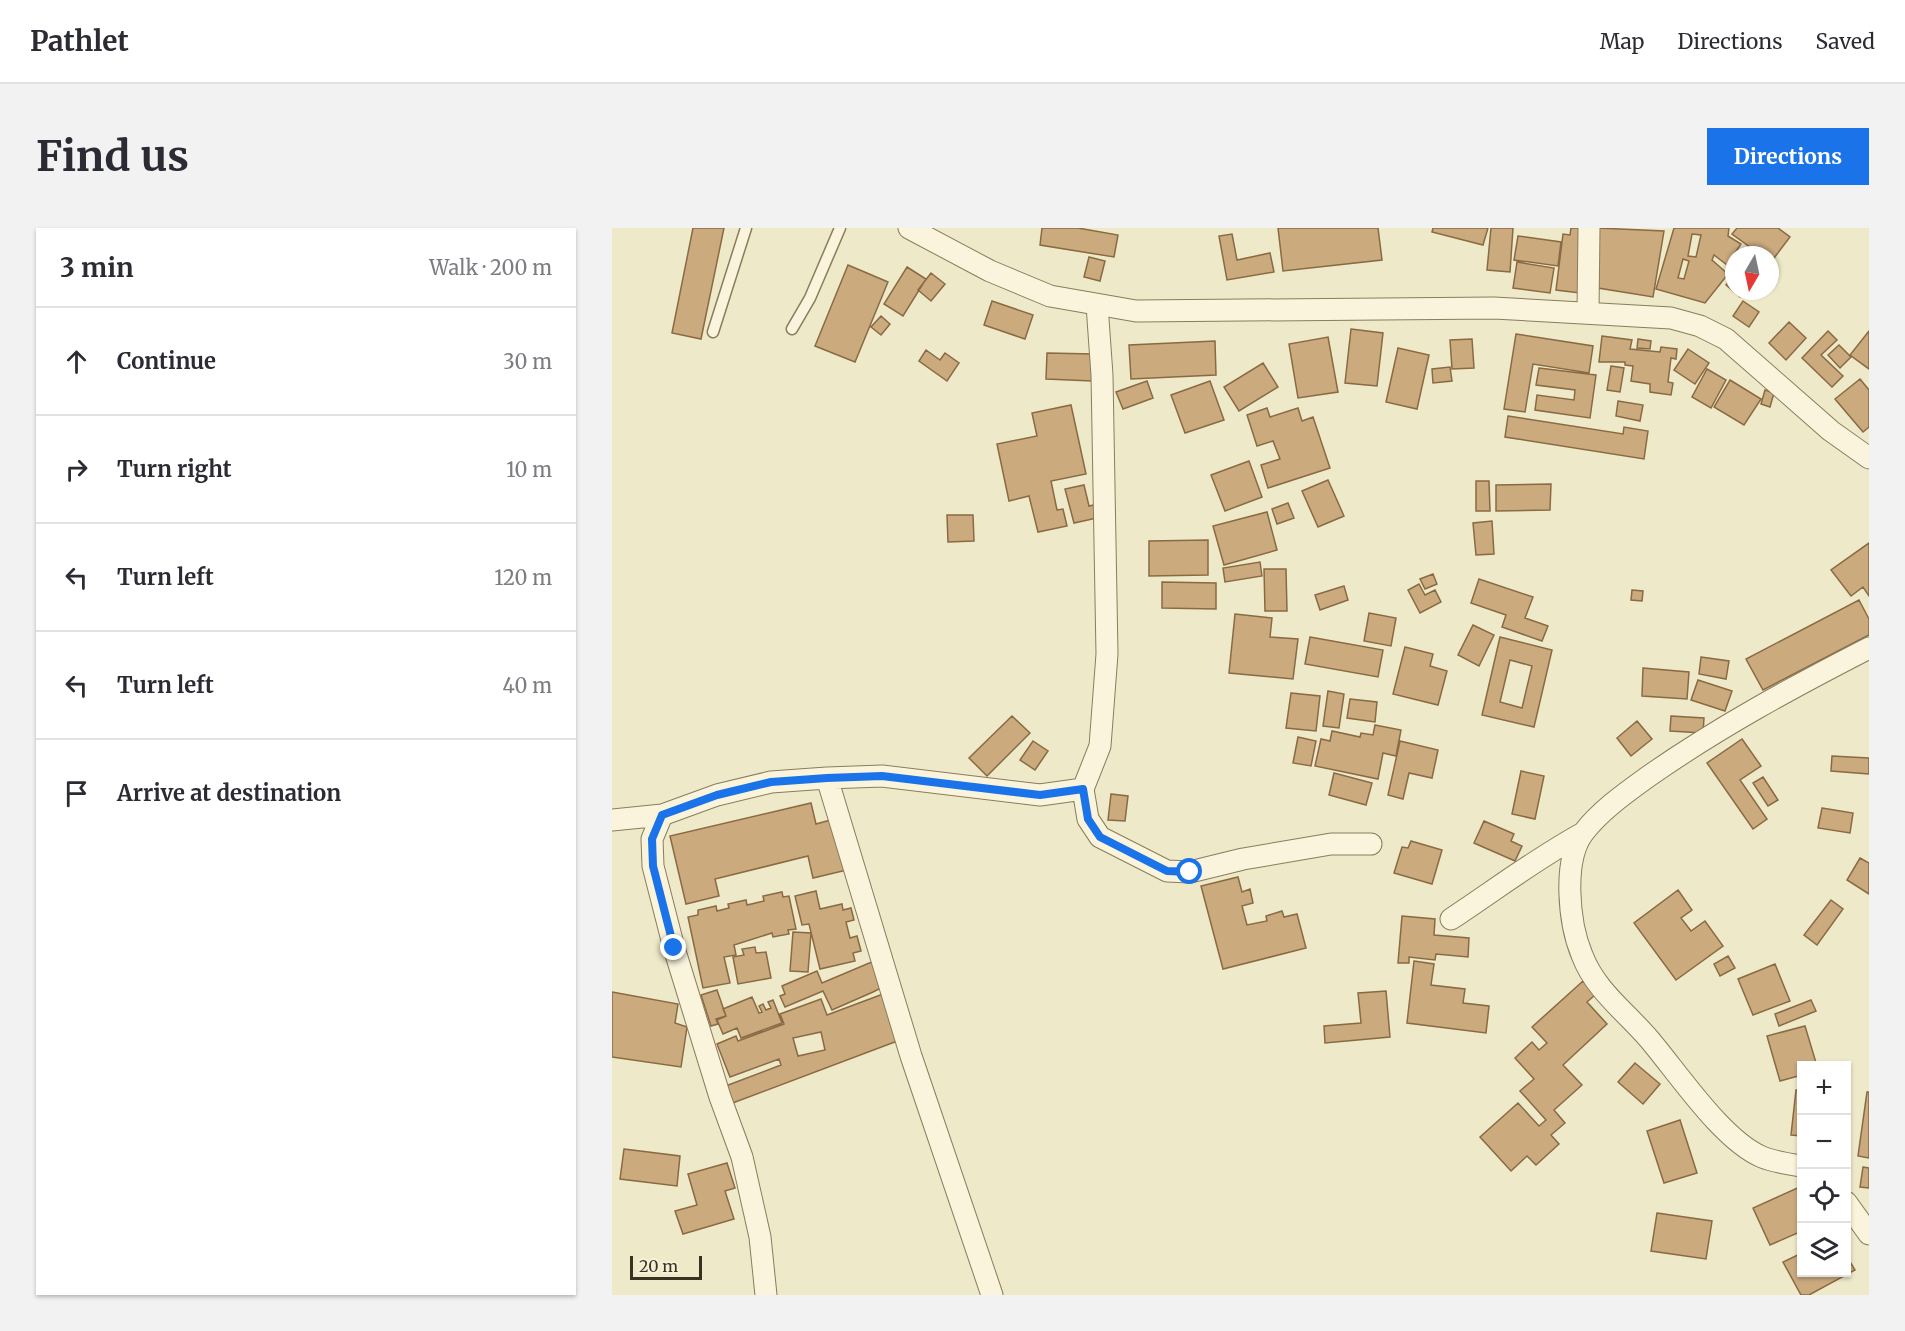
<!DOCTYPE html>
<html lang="en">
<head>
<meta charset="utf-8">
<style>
	:root { --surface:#fff; --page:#f2f2f3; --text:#2b2b33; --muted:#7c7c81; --line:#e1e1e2; --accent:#1a73e8 }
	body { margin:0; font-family:Merriweather,serif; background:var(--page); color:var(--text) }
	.controls { position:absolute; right:18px; bottom:18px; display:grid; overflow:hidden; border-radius:0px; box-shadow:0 2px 4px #0004 }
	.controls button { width:54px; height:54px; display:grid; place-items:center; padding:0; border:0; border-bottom:2px solid var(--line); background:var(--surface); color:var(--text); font:30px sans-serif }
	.compass { position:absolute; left:1113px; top:18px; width:54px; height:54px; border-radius:50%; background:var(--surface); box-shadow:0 2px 4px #0004; rotate:189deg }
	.scale { position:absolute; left:18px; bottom:15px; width:72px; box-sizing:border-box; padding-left:6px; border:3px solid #3a3120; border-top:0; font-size:16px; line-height:21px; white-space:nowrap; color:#3a3120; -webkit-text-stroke:4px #f5f1d7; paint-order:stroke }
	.stop { position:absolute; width:18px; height:18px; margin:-14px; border:4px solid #1a73e8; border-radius:50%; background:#fff }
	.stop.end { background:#1a73e8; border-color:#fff; box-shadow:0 2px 6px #0008 }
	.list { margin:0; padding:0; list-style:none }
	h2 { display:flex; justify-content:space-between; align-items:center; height:78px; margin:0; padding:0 24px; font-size:26px }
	h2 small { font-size:20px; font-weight:400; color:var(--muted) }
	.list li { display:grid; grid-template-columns:39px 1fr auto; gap:18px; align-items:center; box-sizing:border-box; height:108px; padding:0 24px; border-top:2px solid var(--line) }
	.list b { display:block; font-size:22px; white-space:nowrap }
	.list em { font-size:20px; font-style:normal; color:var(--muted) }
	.icon { flex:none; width:33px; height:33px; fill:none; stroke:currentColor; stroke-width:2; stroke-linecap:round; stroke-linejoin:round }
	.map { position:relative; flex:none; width:1257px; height:1067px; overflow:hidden; border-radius:0px }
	header { display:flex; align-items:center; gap:36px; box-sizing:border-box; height:84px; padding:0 30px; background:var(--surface); border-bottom:2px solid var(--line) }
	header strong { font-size:28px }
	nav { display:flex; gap:33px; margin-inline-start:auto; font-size:21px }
	.intro { display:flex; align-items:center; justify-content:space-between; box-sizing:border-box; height:144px; padding:0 36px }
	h1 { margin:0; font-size:42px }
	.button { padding:15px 27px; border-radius:0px; background:var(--accent); color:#fff; font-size:21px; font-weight:700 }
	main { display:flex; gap:36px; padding:0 36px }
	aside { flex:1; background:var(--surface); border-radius:0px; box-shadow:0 2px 4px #0004 }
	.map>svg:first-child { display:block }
</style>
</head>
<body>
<header>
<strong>Pathlet</strong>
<nav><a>Map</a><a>Directions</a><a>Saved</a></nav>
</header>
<div class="intro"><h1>Find us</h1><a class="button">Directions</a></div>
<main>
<aside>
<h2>3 min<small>Walk · 200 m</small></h2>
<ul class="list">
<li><svg class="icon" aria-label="ahead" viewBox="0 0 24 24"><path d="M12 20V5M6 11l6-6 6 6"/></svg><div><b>Continue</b></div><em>30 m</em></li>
<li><svg class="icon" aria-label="right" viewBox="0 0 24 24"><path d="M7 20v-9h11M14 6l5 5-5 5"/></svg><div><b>Turn right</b></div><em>10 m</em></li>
<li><svg class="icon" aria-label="left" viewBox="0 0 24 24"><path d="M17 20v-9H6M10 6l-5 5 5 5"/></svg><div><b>Turn left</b></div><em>120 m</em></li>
<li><svg class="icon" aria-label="left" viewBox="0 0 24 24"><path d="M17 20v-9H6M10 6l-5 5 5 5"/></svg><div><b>Turn left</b></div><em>40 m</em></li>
<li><svg class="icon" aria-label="arrive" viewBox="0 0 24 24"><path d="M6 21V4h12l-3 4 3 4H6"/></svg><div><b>Arrive at destination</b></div></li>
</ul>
</aside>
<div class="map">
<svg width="1257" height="1067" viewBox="0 0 1257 1067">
	<rect width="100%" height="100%" fill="#eee9c8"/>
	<!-- building -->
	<path fill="#cbaa7e" stroke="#896a43" stroke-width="1.5" fill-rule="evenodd" d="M 81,0 L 112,0 L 89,111 L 60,105 Z
		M 430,0 L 466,0 L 506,7 L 502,29 L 428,17 Z
		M 666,0 L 766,0 L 770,32 L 671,43 Z
		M 821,0 L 876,0 L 871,17 L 820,4 Z
		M 879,0 L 901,0 L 898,44 L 875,42 Z
		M 959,0 L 974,0 L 968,65 L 944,62 L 951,6 L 958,7 Z
		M 986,0 L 1052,3 L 1041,69 L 980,59 Z
		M 1062,0 L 1117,0 L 1116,8 L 1129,16 L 1115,37 L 1102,27 L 1100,32 L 1116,46 L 1093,75 L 1044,61 ZM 1080,6 L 1089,7 L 1084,29 L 1076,28 ZM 1071,31 L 1077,33 L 1072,51 L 1066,50 Z
		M 1125,0 L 1166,0 L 1178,9 L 1159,34 L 1158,27 L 1149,27 L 1120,6 Z
		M 620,6 L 625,32 L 658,25 L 662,44 L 615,52 L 607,8 Z
		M 906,8 L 949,14 L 946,38 L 902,32 Z
		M 477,29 L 493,33 L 488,53 L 472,49 Z
		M 905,34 L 942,40 L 938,65 L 901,60 Z
		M 236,37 L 276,54 L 243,134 L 203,118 Z
		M 295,39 L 314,51 L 291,88 L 272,76 Z
		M 319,45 L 333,56 L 319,73 L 306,62 Z
		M 1122,47 L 1122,63 L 1133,63 L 1128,69 L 1114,57 Z
		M 380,73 L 421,87 L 413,111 L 372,97 Z
		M 1131,73 L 1147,84 L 1137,99 L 1121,88 Z
		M 269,88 L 278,96 L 269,107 L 259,99 Z
		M 1177,94 L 1194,110 L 1174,132 L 1157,115 Z
		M 739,101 L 771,105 L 765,158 L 733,155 Z
		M 1216,103 L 1225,112 L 1209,127 L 1231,148 L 1220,159 L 1190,130 Z
		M 1257,103 L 1257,141 L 1238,127 Z
		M 904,106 L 981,118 L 977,145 L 921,136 L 913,184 L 892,181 Z
		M 990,108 L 1020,112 L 1018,121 L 1048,124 L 1049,119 L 1065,121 L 1064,131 L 1059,130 L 1056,154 L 1061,155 L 1059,167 L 1038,164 L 1038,156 L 1019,153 L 1021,138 L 1013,137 L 1013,134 L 987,134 Z
		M 716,109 L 726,164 L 686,170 L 677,116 Z
		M 860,111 L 862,140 L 840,141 L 838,112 Z
		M 1026,111 L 1039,113 L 1038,121 L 1025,120 Z
		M 603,113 L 604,147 L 519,151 L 517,117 Z
		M 1227,117 L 1239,129 L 1228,140 L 1216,127 Z
		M 786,120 L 817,127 L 805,181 L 774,174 Z
		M 1076,121 L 1097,135 L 1083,156 L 1062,142 Z
		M 314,122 L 328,132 L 333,125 L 347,135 L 335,153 L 307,133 Z
		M 435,125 L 481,126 L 480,153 L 434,151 Z
		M 651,135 L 666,159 L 627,183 L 612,159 Z
		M 999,138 L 1012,140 L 1008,164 L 995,162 Z
		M 838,139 L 840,153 L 821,155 L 820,141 Z
		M 927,140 L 984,147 L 978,190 L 923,182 L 925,167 L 962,172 L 963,162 L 924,157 Z
		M 1095,141 L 1114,152 L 1099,180 L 1080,169 Z
		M 1248,151 L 1257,162 L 1257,199 L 1251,204 L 1223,171 Z
		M 1118,152 L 1149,171 L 1132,197 L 1102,179 Z
		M 535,153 L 541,170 L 511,181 L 504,164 Z
		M 598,153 L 612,192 L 573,205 L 559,167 Z
		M 1153,162 L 1162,165 L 1158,179 L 1149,176 Z
		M 1006,173 L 1031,177 L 1028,193 L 1004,188 Z
		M 459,177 L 474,246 L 439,253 L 445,282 L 451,281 L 455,298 L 426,304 L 417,268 L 397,273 L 385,216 L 425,208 L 420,185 Z
		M 655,180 L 658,189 L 686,180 L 690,193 L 701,189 L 718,240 L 656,260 L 649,237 L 668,231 L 661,213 L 645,218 L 635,187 Z
		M 896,188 L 1011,206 L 1012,199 L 1036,203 L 1032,231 L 893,209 Z
		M 637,233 L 650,269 L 613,283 L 599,247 Z
		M 716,252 L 732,288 L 706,299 L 690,263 Z
		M 864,253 L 877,253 L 878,283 L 864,283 Z
		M 939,256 L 938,282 L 884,283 L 884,257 Z
		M 472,257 L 477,278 L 482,277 L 485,290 L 462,295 L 453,261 Z
		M 676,275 L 682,290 L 665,296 L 660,281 Z
		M 655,284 L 665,322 L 612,337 L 601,298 Z
		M 335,287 L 361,287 L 362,313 L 336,314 Z
		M 880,293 L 882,326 L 864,327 L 861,295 Z
		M 596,312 L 596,347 L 537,348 L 537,313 Z
		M 1257,315 L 1257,368 L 1251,359 L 1239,368 L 1219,342 Z
		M 648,334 L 650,348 L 613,354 L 611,340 Z
		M 652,341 L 674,341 L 675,383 L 653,383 Z
		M 821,346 L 825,356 L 813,361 L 808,351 Z
		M 867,351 L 921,369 L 913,390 L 936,398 L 930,413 L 890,399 L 894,387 L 859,375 Z
		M 550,354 L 604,355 L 604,381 L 550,380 Z
		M 807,356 L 813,367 L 823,362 L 829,374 L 808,385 L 796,362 Z
		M 732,358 L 736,372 L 708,382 L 703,367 Z
		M 1020,362 L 1031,363 L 1030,373 L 1019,372 Z
		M 1247,372 L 1257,391 L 1257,407 L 1151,462 L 1134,431 Z
		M 757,385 L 784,390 L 779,418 L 752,413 Z
		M 623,386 L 660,390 L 658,409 L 686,411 L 681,451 L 617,445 Z
		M 861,397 L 882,407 L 867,438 L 846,427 Z
		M 698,409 L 771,422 L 766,449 L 693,436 Z
		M 888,409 L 940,422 L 922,499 L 870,487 ZM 898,432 L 920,438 L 910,480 L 888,474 Z
		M 793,419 L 821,426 L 818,438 L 835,443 L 826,477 L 781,466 Z
		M 1089,429 L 1117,433 L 1114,451 L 1087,446 Z
		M 1031,440 L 1077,444 L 1075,471 L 1030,468 Z
		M 1086,452 L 1120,463 L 1113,483 L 1079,472 Z
		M 716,463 L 732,466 L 727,500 L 711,498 Z
		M 679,465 L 708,468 L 704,503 L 674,500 Z
		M 738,471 L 765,474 L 763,494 L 735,490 Z
		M 400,488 L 418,505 L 375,548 L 357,530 Z
		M 1059,488 L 1092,490 L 1091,505 L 1058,503 Z
		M 1025,493 L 1040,511 L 1019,528 L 1005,510 Z
		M 763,497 L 789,502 L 784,528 L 771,525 L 766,551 L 703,538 L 709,511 L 718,513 L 720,503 L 748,509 L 749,505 L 761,507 Z
		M 686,509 L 704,513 L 699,538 L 681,535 Z
		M 1130,511 L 1149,538 L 1128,552 L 1155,591 L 1141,601 L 1095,535 Z
		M 421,513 L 436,523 L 423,542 L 408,532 Z
		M 788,513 L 826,522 L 820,550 L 797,545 L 791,571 L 776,567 Z
		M 1220,528 L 1257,530 L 1257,546 L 1219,543 Z
		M 909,543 L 932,548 L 923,591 L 900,586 Z
		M 722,545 L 760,555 L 754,577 L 717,567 Z
		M 1151,549 L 1166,572 L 1156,578 L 1141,555 Z
		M 499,566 L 516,568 L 513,593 L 496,592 Z
		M 199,575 L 204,596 L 222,591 L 235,642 L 201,650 L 196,628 L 103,651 L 107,668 L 74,676 L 58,608 Z
		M 1210,580 L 1241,585 L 1238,605 L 1206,600 Z
		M 872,593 L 902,606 L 899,613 L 910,618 L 903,633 L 862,615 Z
		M 799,613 L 830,622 L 820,656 L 782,645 L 790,619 L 796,620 Z
		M 1248,630 L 1257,635 L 1257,666 L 1235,652 Z
		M 626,649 L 630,664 L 638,661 L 641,675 L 630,678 L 635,697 L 655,693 L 654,688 L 670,683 L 672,689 L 685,686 L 694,720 L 611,741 L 589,658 Z
		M 1066,662 L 1080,682 L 1069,690 L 1079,703 L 1093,693 L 1111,718 L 1064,752 L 1022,695 Z
		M 204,663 L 208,681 L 230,676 L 231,682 L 239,680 L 242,692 L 234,694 L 238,710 L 245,708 L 249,723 L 241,725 L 243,733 L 208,741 L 197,696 L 190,697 L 183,668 Z
		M 170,664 L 171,669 L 177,668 L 184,701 L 176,702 L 177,706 L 161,709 L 160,705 L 122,717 L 124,727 L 112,729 L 118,755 L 91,760 L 76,689 L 86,687 L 86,682 L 104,678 L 105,683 L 117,680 L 116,676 L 134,672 L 135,677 L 152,673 L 151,668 Z
		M 1219,672 L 1231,681 L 1205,717 L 1192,707 Z
		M 790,688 L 823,691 L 822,707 L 857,710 L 856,729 L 824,726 L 823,732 L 797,729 L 797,735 L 786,735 Z
		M 181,704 L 199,705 L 196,744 L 178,743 Z
		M 143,719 L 144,725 L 154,724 L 159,750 L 126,756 L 121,729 L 132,727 L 130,721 Z
		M 1116,728 L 1123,740 L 1108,748 L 1102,736 Z
		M 262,733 L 273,758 L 261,764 L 220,782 L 211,763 L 173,779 L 168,768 L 173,766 L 170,758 L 205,743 L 210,755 Z
		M 802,733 L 822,736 L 819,757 L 853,761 L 851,775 L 877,778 L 874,805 L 795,795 Z
		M 1163,736 L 1178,773 L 1141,787 L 1126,751 Z
		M 971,753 L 983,767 L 975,774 L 995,796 L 951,837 L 970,857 L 942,882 L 953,895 L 939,907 L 947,916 L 924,937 L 915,928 L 899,943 L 868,909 L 906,875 L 927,898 L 934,892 L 908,863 L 922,851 L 903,830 L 920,814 L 927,822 L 935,815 L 920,799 Z
		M 105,762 L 114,788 L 104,791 L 106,796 L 99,798 L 89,767 Z
		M 774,763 L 778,809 L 713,815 L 712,798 L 749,795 L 746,765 Z
		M 0,764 L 66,776 L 63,795 L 75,799 L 69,839 L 0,829 Z
		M 271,766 L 288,812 L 118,876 L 111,859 L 169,837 L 167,831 L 118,849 L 105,816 L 124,808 L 126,813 L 172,796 L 168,786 L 209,771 L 215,787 ZM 209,804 L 213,822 L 186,828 L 181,810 Z
		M 140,769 L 147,785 L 150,784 L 147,778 L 151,776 L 154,782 L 159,780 L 156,774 L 161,772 L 170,795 L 129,810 L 125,800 L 111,806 L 105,792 L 114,788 L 111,781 Z
		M 1199,772 L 1204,783 L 1167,798 L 1163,786 Z
		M 1193,798 L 1205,838 L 1190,838 L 1190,847 L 1168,853 L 1155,808 Z
		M 1023,835 L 1048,856 L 1031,876 L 1006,854 Z
		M 1184,862 L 1190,863 L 1190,908 L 1179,907 Z
		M 1255,864 L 1257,864 L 1257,930 L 1246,928 Z
		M 1068,892 L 1085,945 L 1052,955 L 1035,903 Z
		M 12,921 L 68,928 L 65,958 L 8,951 Z
		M 115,935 L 123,960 L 113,963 L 122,991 L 71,1006 L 63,983 L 85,977 L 76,946 Z
		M 1251,939 L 1257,940 L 1257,960 L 1248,959 Z
		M 1190,958 L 1190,1003 L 1158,1017 L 1141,980 Z
		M 1045,985 L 1100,993 L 1094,1031 L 1039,1023 Z
		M 1190,1025 L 1190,1044 L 1234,1044 L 1234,1027 L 1243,1042 L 1197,1067 L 1189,1067 L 1171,1034 Z"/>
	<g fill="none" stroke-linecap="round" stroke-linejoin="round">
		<defs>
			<path id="service" d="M 180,101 L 198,70 L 228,0
				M 101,104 L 134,0"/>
			<path id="minor" d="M 297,0 L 378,43 L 438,68 L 524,83 L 882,80 L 1059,90 L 1088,98 L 1114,111 L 1219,203 L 1257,230
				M 976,84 L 977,0
				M 215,550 L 299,828 L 380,1067
				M 471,561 L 476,591 L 488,609 L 555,643 L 578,644 L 631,631 L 719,616 L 759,616
				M 50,587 L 40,611 L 41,638 L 62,720 L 108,869 L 130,929 L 148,1009 L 154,1067
				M 0,592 L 50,587 L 105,567 L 159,554 L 215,550 L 270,548 L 428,567 L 471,561 L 488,518 L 495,426 L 490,147 L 485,77
				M 839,691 C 883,662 925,630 971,605
				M 1190,938 C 1177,936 1162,934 1150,929 C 1110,912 1066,845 1037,811 C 1014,784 983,762 970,727 C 957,696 950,632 972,604 C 989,582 1015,564 1037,548 C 1107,499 1181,459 1257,420
				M 1234,974 L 1257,1006"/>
		</defs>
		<!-- service casing -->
		<use href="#service" stroke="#8a7c5d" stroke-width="13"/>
		<!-- minor casing -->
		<use href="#minor" stroke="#8a7c5d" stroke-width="23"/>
		<!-- service -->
		<use href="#service" stroke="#f9f4db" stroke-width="10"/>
		<!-- minor -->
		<use href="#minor" stroke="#f9f4db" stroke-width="21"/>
	</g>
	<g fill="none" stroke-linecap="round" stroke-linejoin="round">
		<!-- route -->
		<path stroke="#1a73e8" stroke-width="8" d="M 62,720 L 41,638 L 40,611 L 50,587 L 105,567 L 159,554 L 215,550 L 270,548 L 428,567 L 471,561 L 476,591 L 488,609 L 555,643 L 578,644"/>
	</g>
</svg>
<div class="controls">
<button>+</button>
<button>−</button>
<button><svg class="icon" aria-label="locate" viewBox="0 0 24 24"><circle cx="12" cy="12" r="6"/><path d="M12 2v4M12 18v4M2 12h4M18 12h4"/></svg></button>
<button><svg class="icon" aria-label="layers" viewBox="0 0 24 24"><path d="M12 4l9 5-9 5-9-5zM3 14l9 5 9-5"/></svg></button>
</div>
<svg class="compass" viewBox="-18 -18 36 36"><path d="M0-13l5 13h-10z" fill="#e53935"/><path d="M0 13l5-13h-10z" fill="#7c7c81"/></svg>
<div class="scale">20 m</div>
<div class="stop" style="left:578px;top:644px"></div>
<div class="stop end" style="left:62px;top:720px"></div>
</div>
</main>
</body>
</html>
